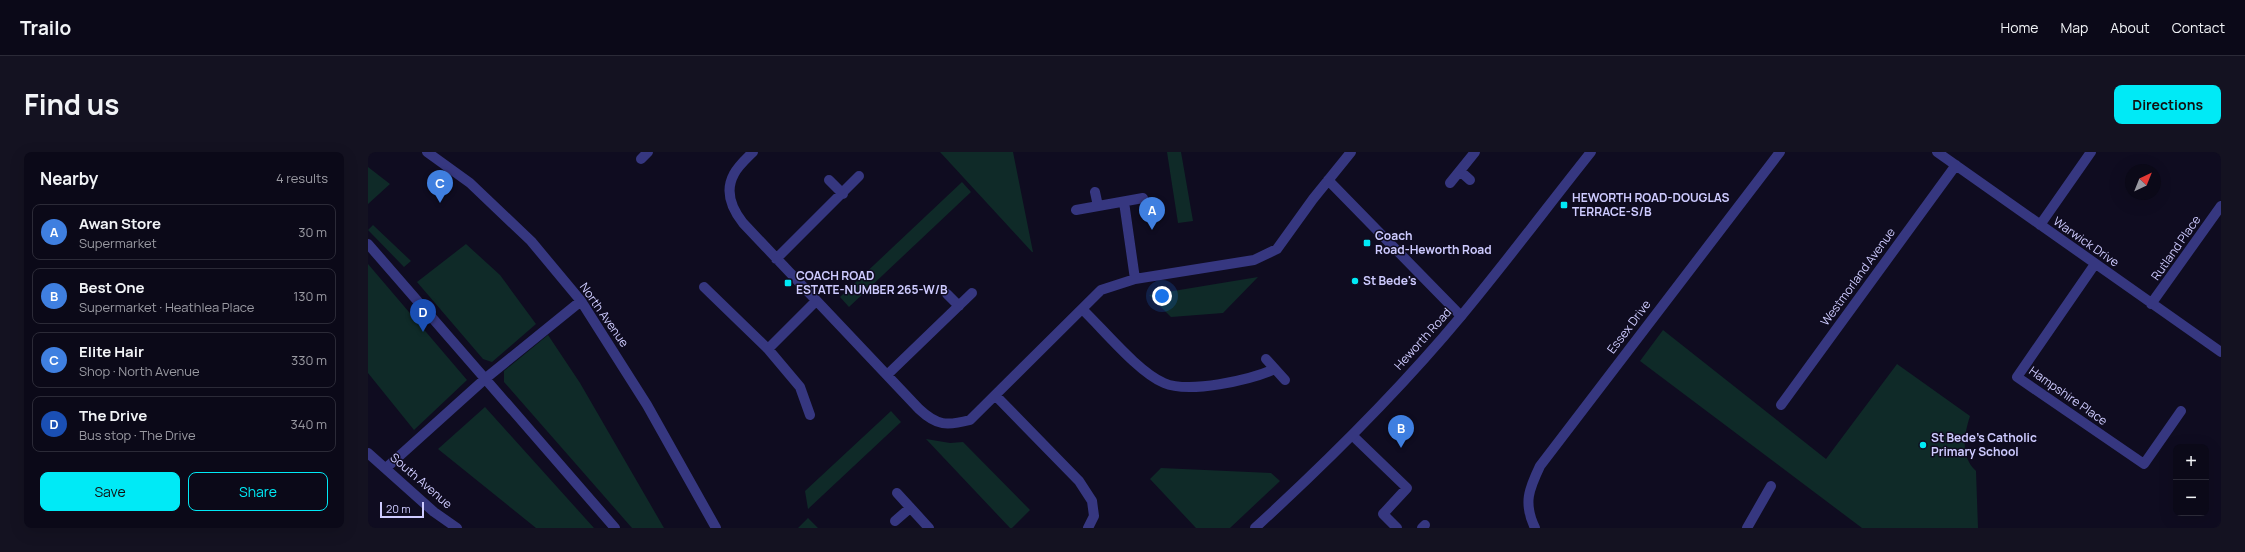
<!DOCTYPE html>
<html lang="en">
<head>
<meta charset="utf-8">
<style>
	:root { --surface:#0b0918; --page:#141221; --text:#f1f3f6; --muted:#9a9aa2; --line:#2b2a37; --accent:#00eaf6 }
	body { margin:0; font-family:Manrope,sans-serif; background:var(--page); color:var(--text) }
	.controls { position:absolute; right:12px; bottom:12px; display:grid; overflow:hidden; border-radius:8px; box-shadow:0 4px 16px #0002 }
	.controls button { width:36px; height:36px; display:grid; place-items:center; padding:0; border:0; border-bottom:1px solid var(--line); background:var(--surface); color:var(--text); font:20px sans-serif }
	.compass { position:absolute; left:1757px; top:12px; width:36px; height:36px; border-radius:50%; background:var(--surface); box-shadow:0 4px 16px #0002; rotate:43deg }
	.scale { position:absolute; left:12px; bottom:10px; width:44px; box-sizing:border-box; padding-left:4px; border:2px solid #cecbff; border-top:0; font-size:11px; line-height:14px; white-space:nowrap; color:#cecbff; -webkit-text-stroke:3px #0f0c20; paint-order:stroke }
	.you { position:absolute; left:794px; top:144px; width:14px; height:14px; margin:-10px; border:3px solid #fff; border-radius:50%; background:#1a73e8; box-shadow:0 0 0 6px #1a73e833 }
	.badge { display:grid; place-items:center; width:26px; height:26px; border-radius:50%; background:var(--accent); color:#fff; font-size:13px; font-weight:700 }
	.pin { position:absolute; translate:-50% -33px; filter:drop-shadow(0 1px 2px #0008) }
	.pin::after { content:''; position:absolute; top:21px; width:14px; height:12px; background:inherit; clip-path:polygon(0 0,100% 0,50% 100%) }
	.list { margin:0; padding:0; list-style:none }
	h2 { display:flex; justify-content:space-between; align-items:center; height:52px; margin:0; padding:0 16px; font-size:17px }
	h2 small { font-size:13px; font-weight:400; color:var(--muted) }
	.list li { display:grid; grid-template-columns:26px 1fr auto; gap:12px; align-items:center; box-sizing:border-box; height:56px; margin:0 8px 8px; padding:0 8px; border:1px solid var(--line); border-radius:8px }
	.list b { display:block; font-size:15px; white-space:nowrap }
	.list p { margin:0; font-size:13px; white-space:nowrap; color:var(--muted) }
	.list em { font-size:13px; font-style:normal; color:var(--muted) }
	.actions { display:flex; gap:8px; padding:12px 16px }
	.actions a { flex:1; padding:9px 0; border:1px solid var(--accent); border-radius:8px; text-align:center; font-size:14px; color:var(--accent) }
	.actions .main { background:var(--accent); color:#111 }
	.map { position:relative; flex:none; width:1853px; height:376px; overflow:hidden; border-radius:8px }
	header { display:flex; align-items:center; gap:24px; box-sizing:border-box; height:56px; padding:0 20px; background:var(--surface); border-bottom:1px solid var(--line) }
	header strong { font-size:19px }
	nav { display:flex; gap:22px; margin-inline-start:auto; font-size:14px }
	.intro { display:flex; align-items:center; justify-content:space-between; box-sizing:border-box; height:96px; padding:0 24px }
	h1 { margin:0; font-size:28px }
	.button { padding:10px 18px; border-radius:8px; background:var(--accent); color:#111; font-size:14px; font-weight:700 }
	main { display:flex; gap:24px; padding:0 24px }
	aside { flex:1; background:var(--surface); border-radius:8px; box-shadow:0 4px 16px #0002 }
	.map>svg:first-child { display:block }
</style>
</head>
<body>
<header>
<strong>Trailo</strong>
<nav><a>Home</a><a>Map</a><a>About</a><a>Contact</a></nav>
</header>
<div class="intro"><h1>Find us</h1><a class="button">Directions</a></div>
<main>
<aside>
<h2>Nearby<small>4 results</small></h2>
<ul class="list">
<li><span class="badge" style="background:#3f7fe0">A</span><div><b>Awan Store</b><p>Supermarket</p></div><em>30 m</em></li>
<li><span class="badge" style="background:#3f7fe0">B</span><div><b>Best One</b><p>Supermarket · Heathlea Place</p></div><em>130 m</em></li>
<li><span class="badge" style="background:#3f7fe0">C</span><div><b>Elite Hair</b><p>Shop · North Avenue</p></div><em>330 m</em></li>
<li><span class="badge" style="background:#1a4fb4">D</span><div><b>The Drive</b><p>Bus stop · The Drive</p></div><em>340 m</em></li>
</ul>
<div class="actions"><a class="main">Save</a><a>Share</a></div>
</aside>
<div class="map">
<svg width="1853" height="376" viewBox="0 0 1853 376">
	<rect width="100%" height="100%" fill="#0f0c20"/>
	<!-- green -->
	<path fill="#0f2a28" d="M 572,0 L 645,0 L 665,100 L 664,100 Z
		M 799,0 L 813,0 L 825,69 L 810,71 Z
		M 0,15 L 22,32 L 0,52 Z
		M 594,30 L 603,40 L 481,155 L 472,145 Z
		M 5,73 L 43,109 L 36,115 L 0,78 Z
		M 98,92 L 132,123 L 168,172 L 124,210 L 115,207 L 49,130 Z
		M 0,112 L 99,228 L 46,278 L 0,221 Z
		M 890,125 L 855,161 L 803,165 L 781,143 Z
		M 1295,178 L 1458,307 L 1529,212 L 1602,264 C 1596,283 1592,304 1608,319 L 1610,376 L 1494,376 L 1272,209 Z
		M 180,183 L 212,231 L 296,376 L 264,376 L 136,230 L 136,219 Z
		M 117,255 L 226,376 L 168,376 L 70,297 Z
		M 523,259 L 533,270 L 440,357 L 437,339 Z
		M 558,287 L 582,291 L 595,290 L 662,358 L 644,376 L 642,376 Z
		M 793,316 L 903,321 L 912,329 L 862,376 L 828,376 L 782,327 Z
		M 440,366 L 450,376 L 430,376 Z"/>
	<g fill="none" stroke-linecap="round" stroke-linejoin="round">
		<!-- minor -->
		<path stroke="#363780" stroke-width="10" d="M 59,0 L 102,31 L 163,89 L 213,149 L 279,253 L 348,376
			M 385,0 C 379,6 370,14 366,22 C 356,40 364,57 375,71 L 551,257 C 569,274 579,274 602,268 L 733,138 L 767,127 L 886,108 L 909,97 L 945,47 L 983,0
			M 1569,0 L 1853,200
			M 273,7 L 280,0
			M 1092,19 L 1102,28
			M 461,28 L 475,42
			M 960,28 L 1093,164
			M 1082,31 L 1107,0
			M 727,40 L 730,54
			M 756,50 L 767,127
			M 708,58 L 775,46
			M 1672,73 L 1723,0
			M 0,92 L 247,376
			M 408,107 L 491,24
			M 1727,112 L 1649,225 L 1776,312 L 1813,259
			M 336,135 L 400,197 L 432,235 L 442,263
			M 579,142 L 591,154
			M 1783,152 L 1853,54
			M 714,157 C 736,178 770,220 796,231 C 821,242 882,228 907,217
			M 400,197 L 448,149
			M 898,207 L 917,228
			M 519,223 L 604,141
			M 628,244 L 711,329 L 724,349 L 726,364 L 720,376
			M 1413,253 L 1588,13
			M 985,284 L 1039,336 L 1015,362 L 1029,376
			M 0,301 L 66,360 L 89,376
			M 18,316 L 118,226 L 213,149
			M 529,341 L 561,376
			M 527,369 L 542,356
			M 1054,376 L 1057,373
			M 1167,376 C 1155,351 1161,337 1172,314 L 1412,0
			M 1379,376 L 1403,334"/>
		<!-- tertiary -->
		<path stroke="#363780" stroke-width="10" d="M 887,376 C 960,309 1031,239 1094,163 C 1138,110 1180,54 1223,0"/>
	</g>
	<!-- markers -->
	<g fill="#00eaf6" stroke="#0f0c20" stroke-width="1.5">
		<rect x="1192" y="49" width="8" height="8" rx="2"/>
		<rect x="995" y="87" width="8" height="8" rx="2"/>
		<circle cx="987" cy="129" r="4"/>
		<rect x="416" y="127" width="8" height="8" rx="2"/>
		<circle cx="1555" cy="293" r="4"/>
	</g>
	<g text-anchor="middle" stroke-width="3" stroke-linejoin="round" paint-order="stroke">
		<!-- poi labels -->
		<g font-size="12" font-weight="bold" fill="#cecbff" stroke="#0f0c20" text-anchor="start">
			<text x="1204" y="50">HEWORTH ROAD-DOUGLAS<tspan x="1204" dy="14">TERRACE-S/B</tspan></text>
			<text x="1007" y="88">Coach<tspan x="1007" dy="14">Road-Heworth Road</tspan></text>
			<text x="428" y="128">COACH ROAD<tspan x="428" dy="14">ESTATE-NUMBER 265-W/B</tspan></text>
			<text x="995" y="133">St Bede's</text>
			<text x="1563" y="290">St Bede's Catholic<tspan x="1563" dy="14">Primary School</tspan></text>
		</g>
		<!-- street labels -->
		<g font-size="12" fill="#cecbff" stroke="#0f0c20">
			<text transform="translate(1718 90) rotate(35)" y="4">Warwick Drive</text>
			<text transform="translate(1808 96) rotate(-55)" y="4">Rutland Place</text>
			<text transform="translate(1490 125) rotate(-54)" y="4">Westmorland Avenue</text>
			<text transform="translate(236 163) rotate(55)" y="4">North Avenue</text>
			<text transform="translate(1261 175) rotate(-53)" y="4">Essex Drive</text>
			<text transform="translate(1055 187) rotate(-48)" y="4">Heworth Road</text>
			<text transform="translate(1700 244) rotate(35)" y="4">Hampshire Place</text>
			<text transform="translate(53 329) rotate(41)" y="4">South Avenue</text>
		</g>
	</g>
</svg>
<div class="controls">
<button>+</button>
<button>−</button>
</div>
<svg class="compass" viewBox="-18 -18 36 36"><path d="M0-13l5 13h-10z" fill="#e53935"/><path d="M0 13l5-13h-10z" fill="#9a9aa2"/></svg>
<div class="scale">20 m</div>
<div class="you"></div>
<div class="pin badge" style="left:784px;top:78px;background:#3f7fe0">A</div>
<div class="pin badge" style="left:1033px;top:296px;background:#3f7fe0">B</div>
<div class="pin badge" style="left:72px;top:51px;background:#3f7fe0">C</div>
<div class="pin badge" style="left:55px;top:180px;background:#1a4fb4">D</div>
</div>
</main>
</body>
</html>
